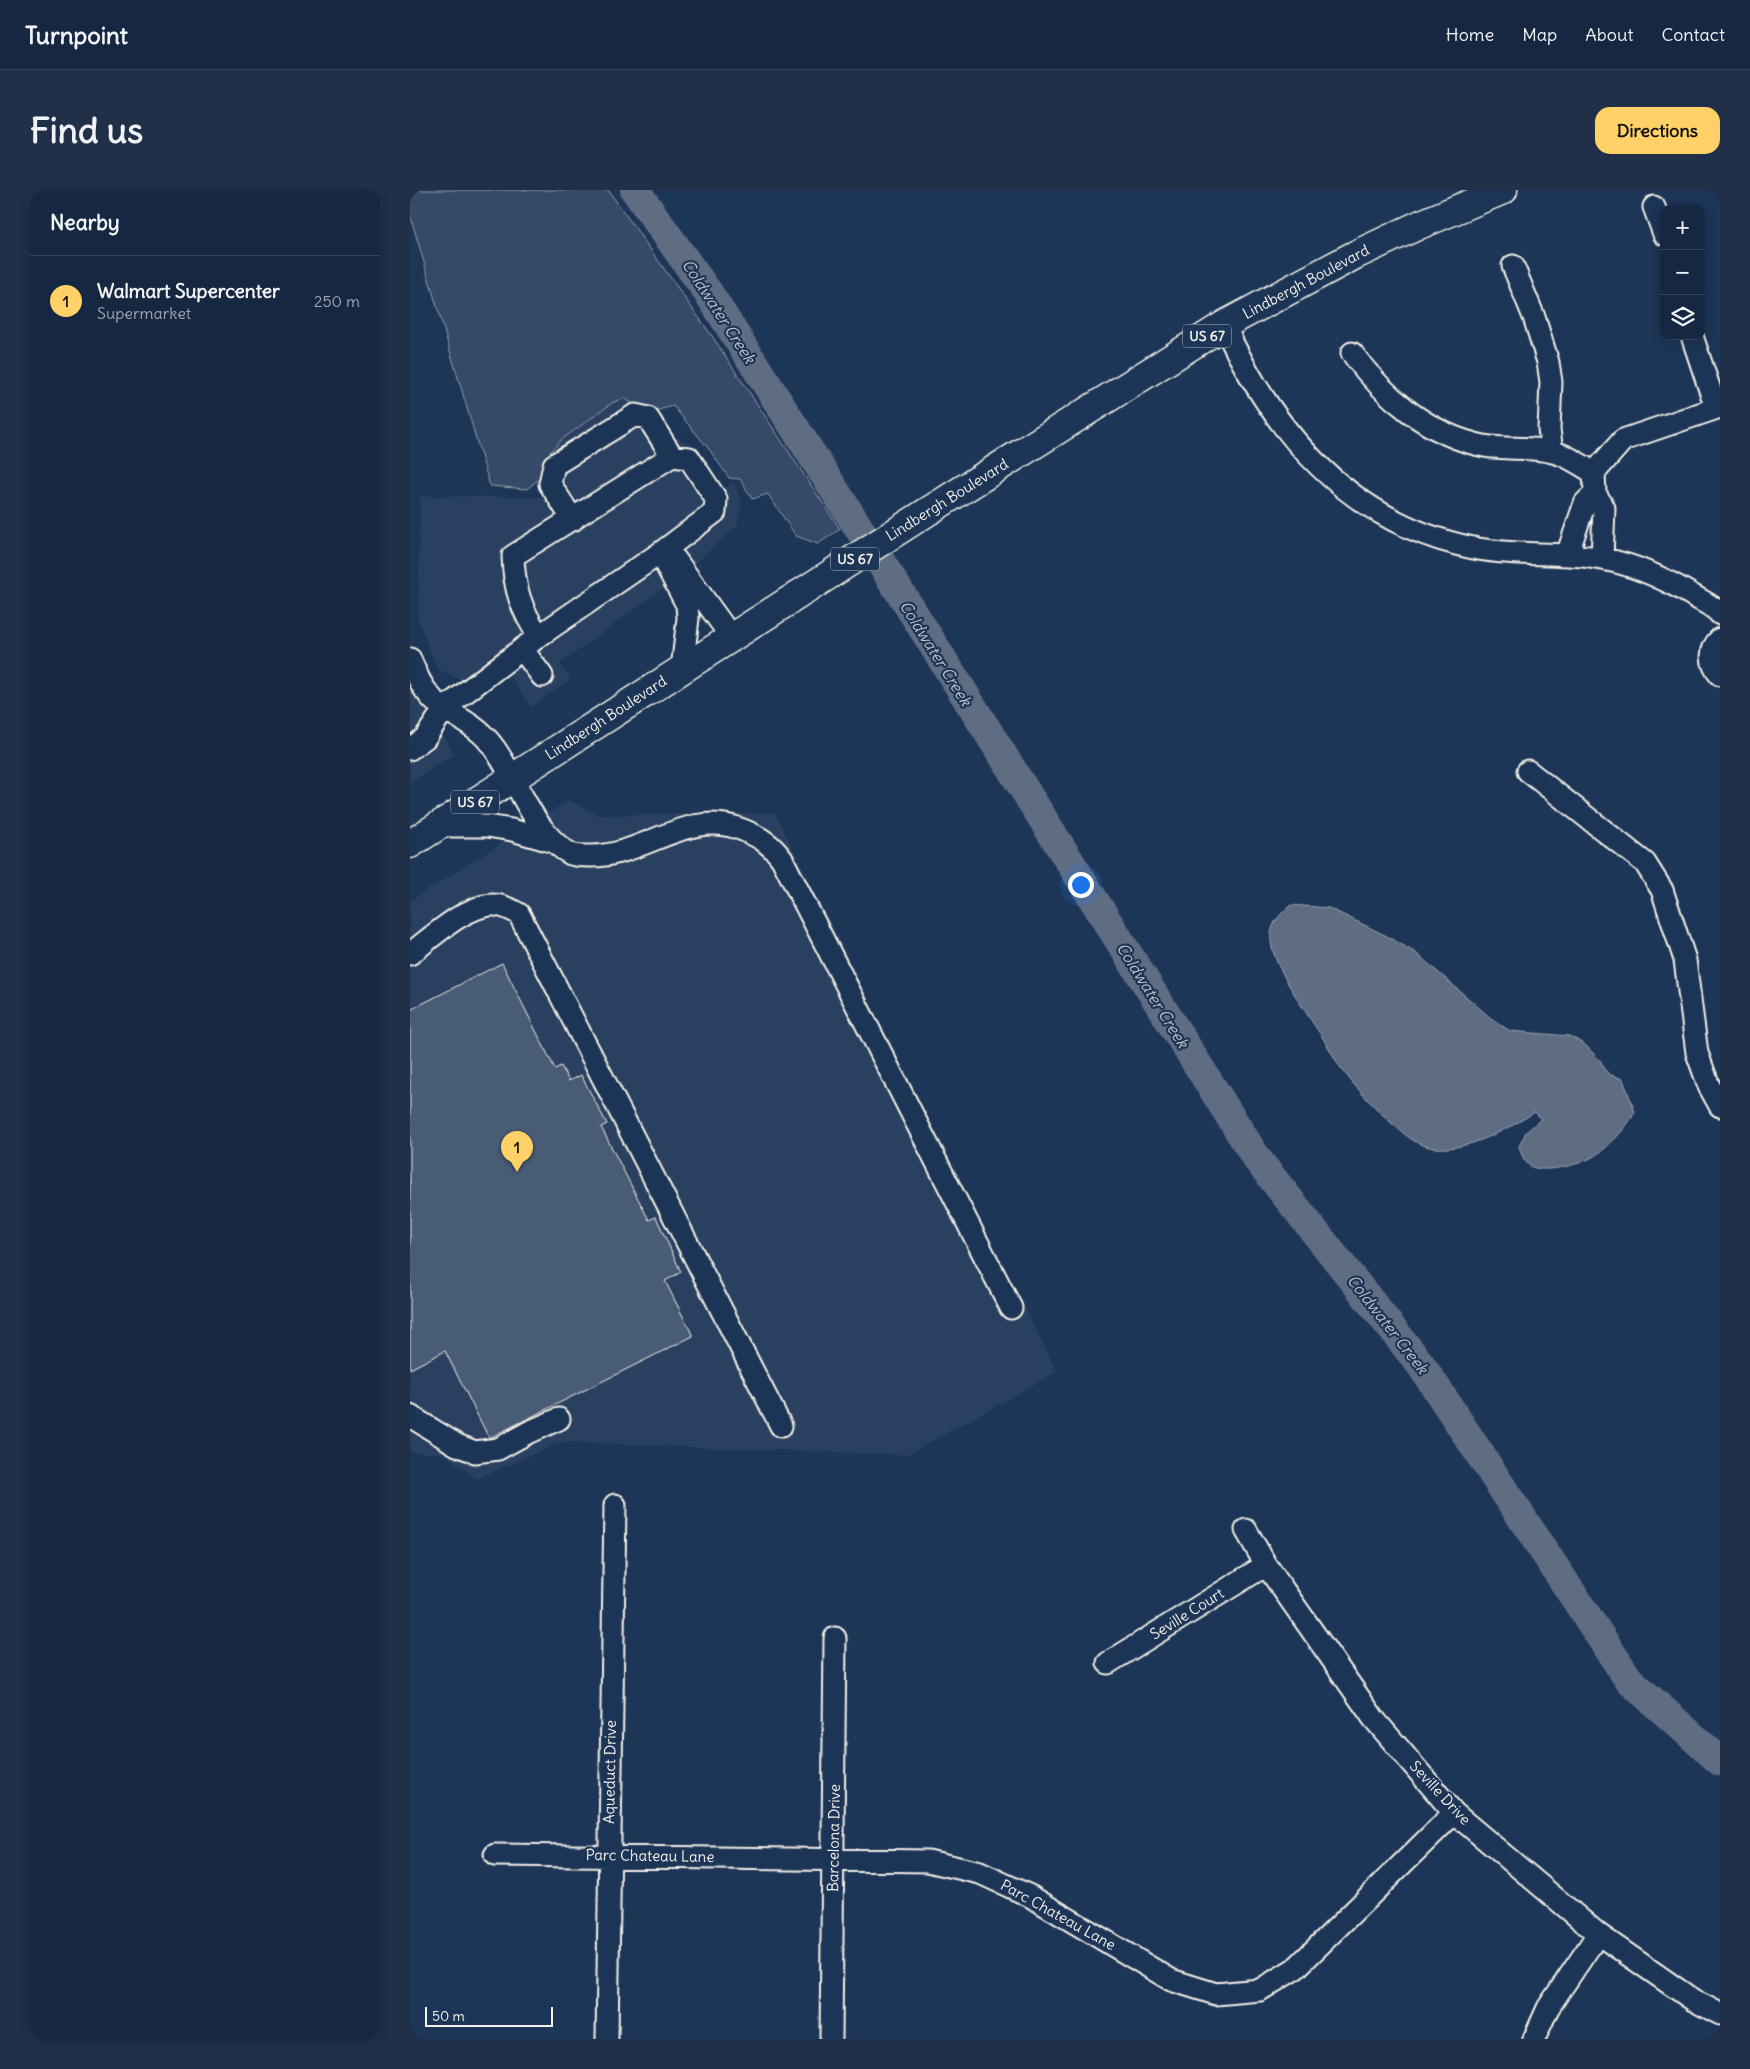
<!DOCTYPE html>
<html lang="en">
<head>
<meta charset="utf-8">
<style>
	:root { --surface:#162841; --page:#1f3048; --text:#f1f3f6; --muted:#9ea6b1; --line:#35445a; --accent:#ffd166 }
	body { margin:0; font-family:Delius,sans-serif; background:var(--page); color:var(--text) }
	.controls { position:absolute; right:15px; top:15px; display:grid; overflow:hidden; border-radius:10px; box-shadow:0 2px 12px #0003 }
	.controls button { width:45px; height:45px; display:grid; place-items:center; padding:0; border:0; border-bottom:1px solid var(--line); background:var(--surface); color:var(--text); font:25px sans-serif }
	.scale { position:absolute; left:15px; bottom:12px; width:128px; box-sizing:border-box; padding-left:5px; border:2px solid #f4f1e8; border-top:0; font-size:14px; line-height:18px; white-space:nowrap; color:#f4f1e8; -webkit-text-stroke:4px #1d3557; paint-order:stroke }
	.you { position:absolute; left:670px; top:694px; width:18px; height:18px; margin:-12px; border:4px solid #fff; border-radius:50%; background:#1a73e8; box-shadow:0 0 0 8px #1a73e833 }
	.badge { display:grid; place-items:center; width:32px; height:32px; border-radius:50%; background:var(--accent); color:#111; font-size:16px; font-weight:700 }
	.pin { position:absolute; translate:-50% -41px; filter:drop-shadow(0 1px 2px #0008) }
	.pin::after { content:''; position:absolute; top:26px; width:18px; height:15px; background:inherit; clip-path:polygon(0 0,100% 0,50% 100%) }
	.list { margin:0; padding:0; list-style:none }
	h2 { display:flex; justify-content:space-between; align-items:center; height:65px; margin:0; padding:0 20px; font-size:21px }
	h2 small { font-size:16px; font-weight:400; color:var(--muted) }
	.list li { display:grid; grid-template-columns:32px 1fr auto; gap:15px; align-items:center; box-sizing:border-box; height:90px; padding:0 20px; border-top:1px solid var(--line) }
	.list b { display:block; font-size:19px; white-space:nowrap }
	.list p { margin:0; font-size:16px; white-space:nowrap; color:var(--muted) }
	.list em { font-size:16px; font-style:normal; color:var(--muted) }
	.icon { flex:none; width:28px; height:28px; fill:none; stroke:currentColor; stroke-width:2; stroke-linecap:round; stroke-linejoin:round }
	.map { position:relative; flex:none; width:1310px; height:1849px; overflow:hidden; border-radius:15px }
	header { display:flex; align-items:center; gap:30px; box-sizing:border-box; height:70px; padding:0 25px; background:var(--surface); border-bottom:1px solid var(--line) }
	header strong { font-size:24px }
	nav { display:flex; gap:28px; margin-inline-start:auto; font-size:18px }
	.intro { display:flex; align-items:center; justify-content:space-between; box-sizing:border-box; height:120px; padding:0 30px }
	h1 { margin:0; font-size:35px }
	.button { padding:12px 22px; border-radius:15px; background:var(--accent); color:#111; font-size:18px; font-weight:700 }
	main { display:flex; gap:30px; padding:0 30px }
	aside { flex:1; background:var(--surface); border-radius:15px; box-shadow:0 2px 12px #0003 }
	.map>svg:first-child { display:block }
</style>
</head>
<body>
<header>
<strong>Turnpoint</strong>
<nav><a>Home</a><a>Map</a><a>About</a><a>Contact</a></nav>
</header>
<div class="intro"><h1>Find us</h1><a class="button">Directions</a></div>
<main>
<aside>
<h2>Nearby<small></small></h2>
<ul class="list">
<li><span class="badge">1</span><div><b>Walmart Supercenter</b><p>Supermarket</p></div><em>250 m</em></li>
</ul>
</aside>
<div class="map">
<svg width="1310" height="1849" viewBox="0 0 1310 1849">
	<rect width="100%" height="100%" fill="#1d3557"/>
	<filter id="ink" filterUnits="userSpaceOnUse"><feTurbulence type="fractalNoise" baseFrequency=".02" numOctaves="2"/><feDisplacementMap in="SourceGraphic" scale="10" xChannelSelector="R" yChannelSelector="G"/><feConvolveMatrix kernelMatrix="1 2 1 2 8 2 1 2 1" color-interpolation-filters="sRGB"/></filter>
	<g filter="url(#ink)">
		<!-- built -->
		<path fill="#2a4060" d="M 214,208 L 238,223 L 257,245 L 282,254 L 313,300 L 324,293 L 332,314 L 327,336 L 278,380 L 150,474 L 161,489 L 121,517 L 100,486 L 56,492 L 27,479 L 8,430 L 10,306 L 135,307 L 130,288 L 137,266 L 151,250 L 202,213 Z
			M 0,492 L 45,564 L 0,593 Z
			M 159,610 L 188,625 L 365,623 L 647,1182 L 497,1265 L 152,1252 L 66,1289 L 35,1264 L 0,1262 L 0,711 Z"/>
		<!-- green -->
		<path fill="#354a67" stroke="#949ea8" d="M 0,0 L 198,0 L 302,146 L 430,339 L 408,354 L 386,346 L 358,304 L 342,309 L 330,289 L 319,288 L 299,259 L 263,216 L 238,223 L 214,208 L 202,213 L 151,250 L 137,266 L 130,288 L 117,299 L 80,296 L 0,25 Z"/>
		<!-- water -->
		<path fill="#5e6d82" stroke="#9aa2ab" d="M 881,715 L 919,718 L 975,745 L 1006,763 L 1082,829 L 1100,841 L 1159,846 L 1173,853 L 1190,870 L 1198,884 L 1213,889 L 1225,922 C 1217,938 1196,961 1179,969 C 1167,975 1132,984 1120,976 C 1113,971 1111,963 1109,956 L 1116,942 L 1131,929 L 1125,922 C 1097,940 1046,968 1012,955 C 991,947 948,901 934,882 C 926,873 921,860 914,850 C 900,827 856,769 861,743 C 863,730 872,723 881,715 Z"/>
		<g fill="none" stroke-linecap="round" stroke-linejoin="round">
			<!-- river -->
			<path stroke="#5e6d82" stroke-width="30" d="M 225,0 L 299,104 L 500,418 L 847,969 L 1011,1175 L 1219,1490 L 1310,1571"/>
		</g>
		<!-- building -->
		<path fill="#485b74" stroke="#f4f1e8" d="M 92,773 L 145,879 L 151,876 L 159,891 L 171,885 L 197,934 L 191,937 L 239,1030 L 246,1027 L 271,1082 L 255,1091 L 283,1146 L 79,1248 L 35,1161 L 0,1179 L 0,820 Z"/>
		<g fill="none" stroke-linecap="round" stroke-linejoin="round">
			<defs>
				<path id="minor" d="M 1244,17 L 1254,44
					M 1103,76 L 1124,127 L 1138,172 L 1141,192 L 1139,239 L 1142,262
					M 814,135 C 864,245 941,333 1063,358 C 1102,366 1141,362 1180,367 C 1215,371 1252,387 1282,405 C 1291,411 1304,416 1310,424
					M 1282,146 L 1306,218
					M 942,163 C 974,207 1019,245 1074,256 C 1096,260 1121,256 1143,262 C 1157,265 1171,275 1184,283
					M 163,330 L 140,294 L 144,275 L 225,225 L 238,228 L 262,266
					M 253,361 L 305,322 L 306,309 L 279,268 L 262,266 L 103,366 C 104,398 111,420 129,446 L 253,361 L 255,365 L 265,369 L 322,448
					M 1157,365 L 1175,313 L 1185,303
					M 1192,369 L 1194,318 L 1185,303 L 1184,283 L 1213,250 L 1310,217
					M 256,375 L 277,415 L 278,428 L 272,479
					M 1310,449 C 1299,459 1300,474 1310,485
					M 113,460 L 132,486
					M 0,469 C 6,484 14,503 28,514 C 43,526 63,533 77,549 C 106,581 121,644 161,664 C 166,666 174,666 180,666 C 234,667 278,617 333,640 C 350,647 361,654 372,669 L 601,1118
					M 0,559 L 15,548 L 35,518 L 129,446
					M 1118,581 L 1235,673 L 1252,700 L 1275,770 L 1287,863 L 1299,896 L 1310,916
					M 27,636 L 77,636 L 102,640 L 144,652
					M 0,764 C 21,748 57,714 84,715 C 93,715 102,720 109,724 L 371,1236
					M 0,1226 L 47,1255 L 65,1262 L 88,1259 L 119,1242 L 149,1229
					M 836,1340 L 856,1375 L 964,1529 L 1044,1623 L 1188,1744 L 1283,1810 L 1310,1824
					M 698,1473 L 856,1375
					M 85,1665 L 518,1671 L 570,1683 L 620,1706 L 761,1790 L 806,1804 L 850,1800 L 886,1778 L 1044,1623
					M 197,1849 L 205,1315
					M 421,1849 L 425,1448
					M 1124,1849 L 1138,1818 L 1188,1744"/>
				<path id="major" d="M 0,654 L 517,322 L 814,135 L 945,65 L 1009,35 L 1093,0"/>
			</defs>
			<!-- minor casing -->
			<use href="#minor" stroke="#f4f1e8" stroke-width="25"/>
			<!-- major casing -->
			<use href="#major" stroke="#f4f1e8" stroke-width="31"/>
			<!-- minor -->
			<use href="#minor" stroke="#1d3557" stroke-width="21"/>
			<!-- major -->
			<use href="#major" stroke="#1d3557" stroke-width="28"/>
		</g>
	</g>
	<g text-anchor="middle" stroke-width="4.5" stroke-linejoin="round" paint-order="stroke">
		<!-- shield labels -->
		<g fill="#1d3557" stroke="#b4b9bc" stroke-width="1">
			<rect x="773" y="134.5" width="48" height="23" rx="4"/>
			<rect x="421" y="357.5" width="48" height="23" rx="4"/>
			<rect x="41" y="600.5" width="48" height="23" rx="4"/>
		</g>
		<g font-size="14" font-weight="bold" fill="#f4f1e8">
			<text x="797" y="151">US 67</text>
			<text x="445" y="374">US 67</text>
			<text x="65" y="617">US 67</text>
		</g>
		<!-- street labels -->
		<g font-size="15" fill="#f4f1e8" stroke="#1d3557">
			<text transform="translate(896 92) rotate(-28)" y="5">Lindbergh Boulevard</text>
			<text transform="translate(537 310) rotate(-32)" y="5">Lindbergh Boulevard</text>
			<text transform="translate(196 528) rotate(-33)" y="5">Lindbergh Boulevard</text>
			<text transform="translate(777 1424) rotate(-32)" y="5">Seville Court</text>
			<text transform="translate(200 1582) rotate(-89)" y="5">Aqueduct Drive</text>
			<text transform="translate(1030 1603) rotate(47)" y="5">Seville Drive</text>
			<text transform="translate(424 1648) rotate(-89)" y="5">Barcelona Drive</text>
			<text transform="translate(240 1666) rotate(1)" y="5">Parc Chateau Lane</text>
			<text transform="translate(648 1725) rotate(29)" y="5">Parc Chateau Lane</text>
		</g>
		<!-- water labels -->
		<g font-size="16" font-style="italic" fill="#c0c3c4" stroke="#1d3557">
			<text transform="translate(309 121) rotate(57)" y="6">Coldwater Creek</text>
			<text transform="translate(526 463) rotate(58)" y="6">Coldwater Creek</text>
			<text transform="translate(743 805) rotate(58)" y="6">Coldwater Creek</text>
			<text transform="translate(978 1134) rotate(52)" y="6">Coldwater Creek</text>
		</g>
	</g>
</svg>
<div class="controls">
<button>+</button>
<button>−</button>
<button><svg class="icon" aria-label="layers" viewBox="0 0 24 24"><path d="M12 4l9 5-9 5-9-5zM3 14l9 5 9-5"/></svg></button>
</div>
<div class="scale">50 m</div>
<div class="you"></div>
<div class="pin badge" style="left:107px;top:982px">1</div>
</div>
</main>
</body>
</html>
